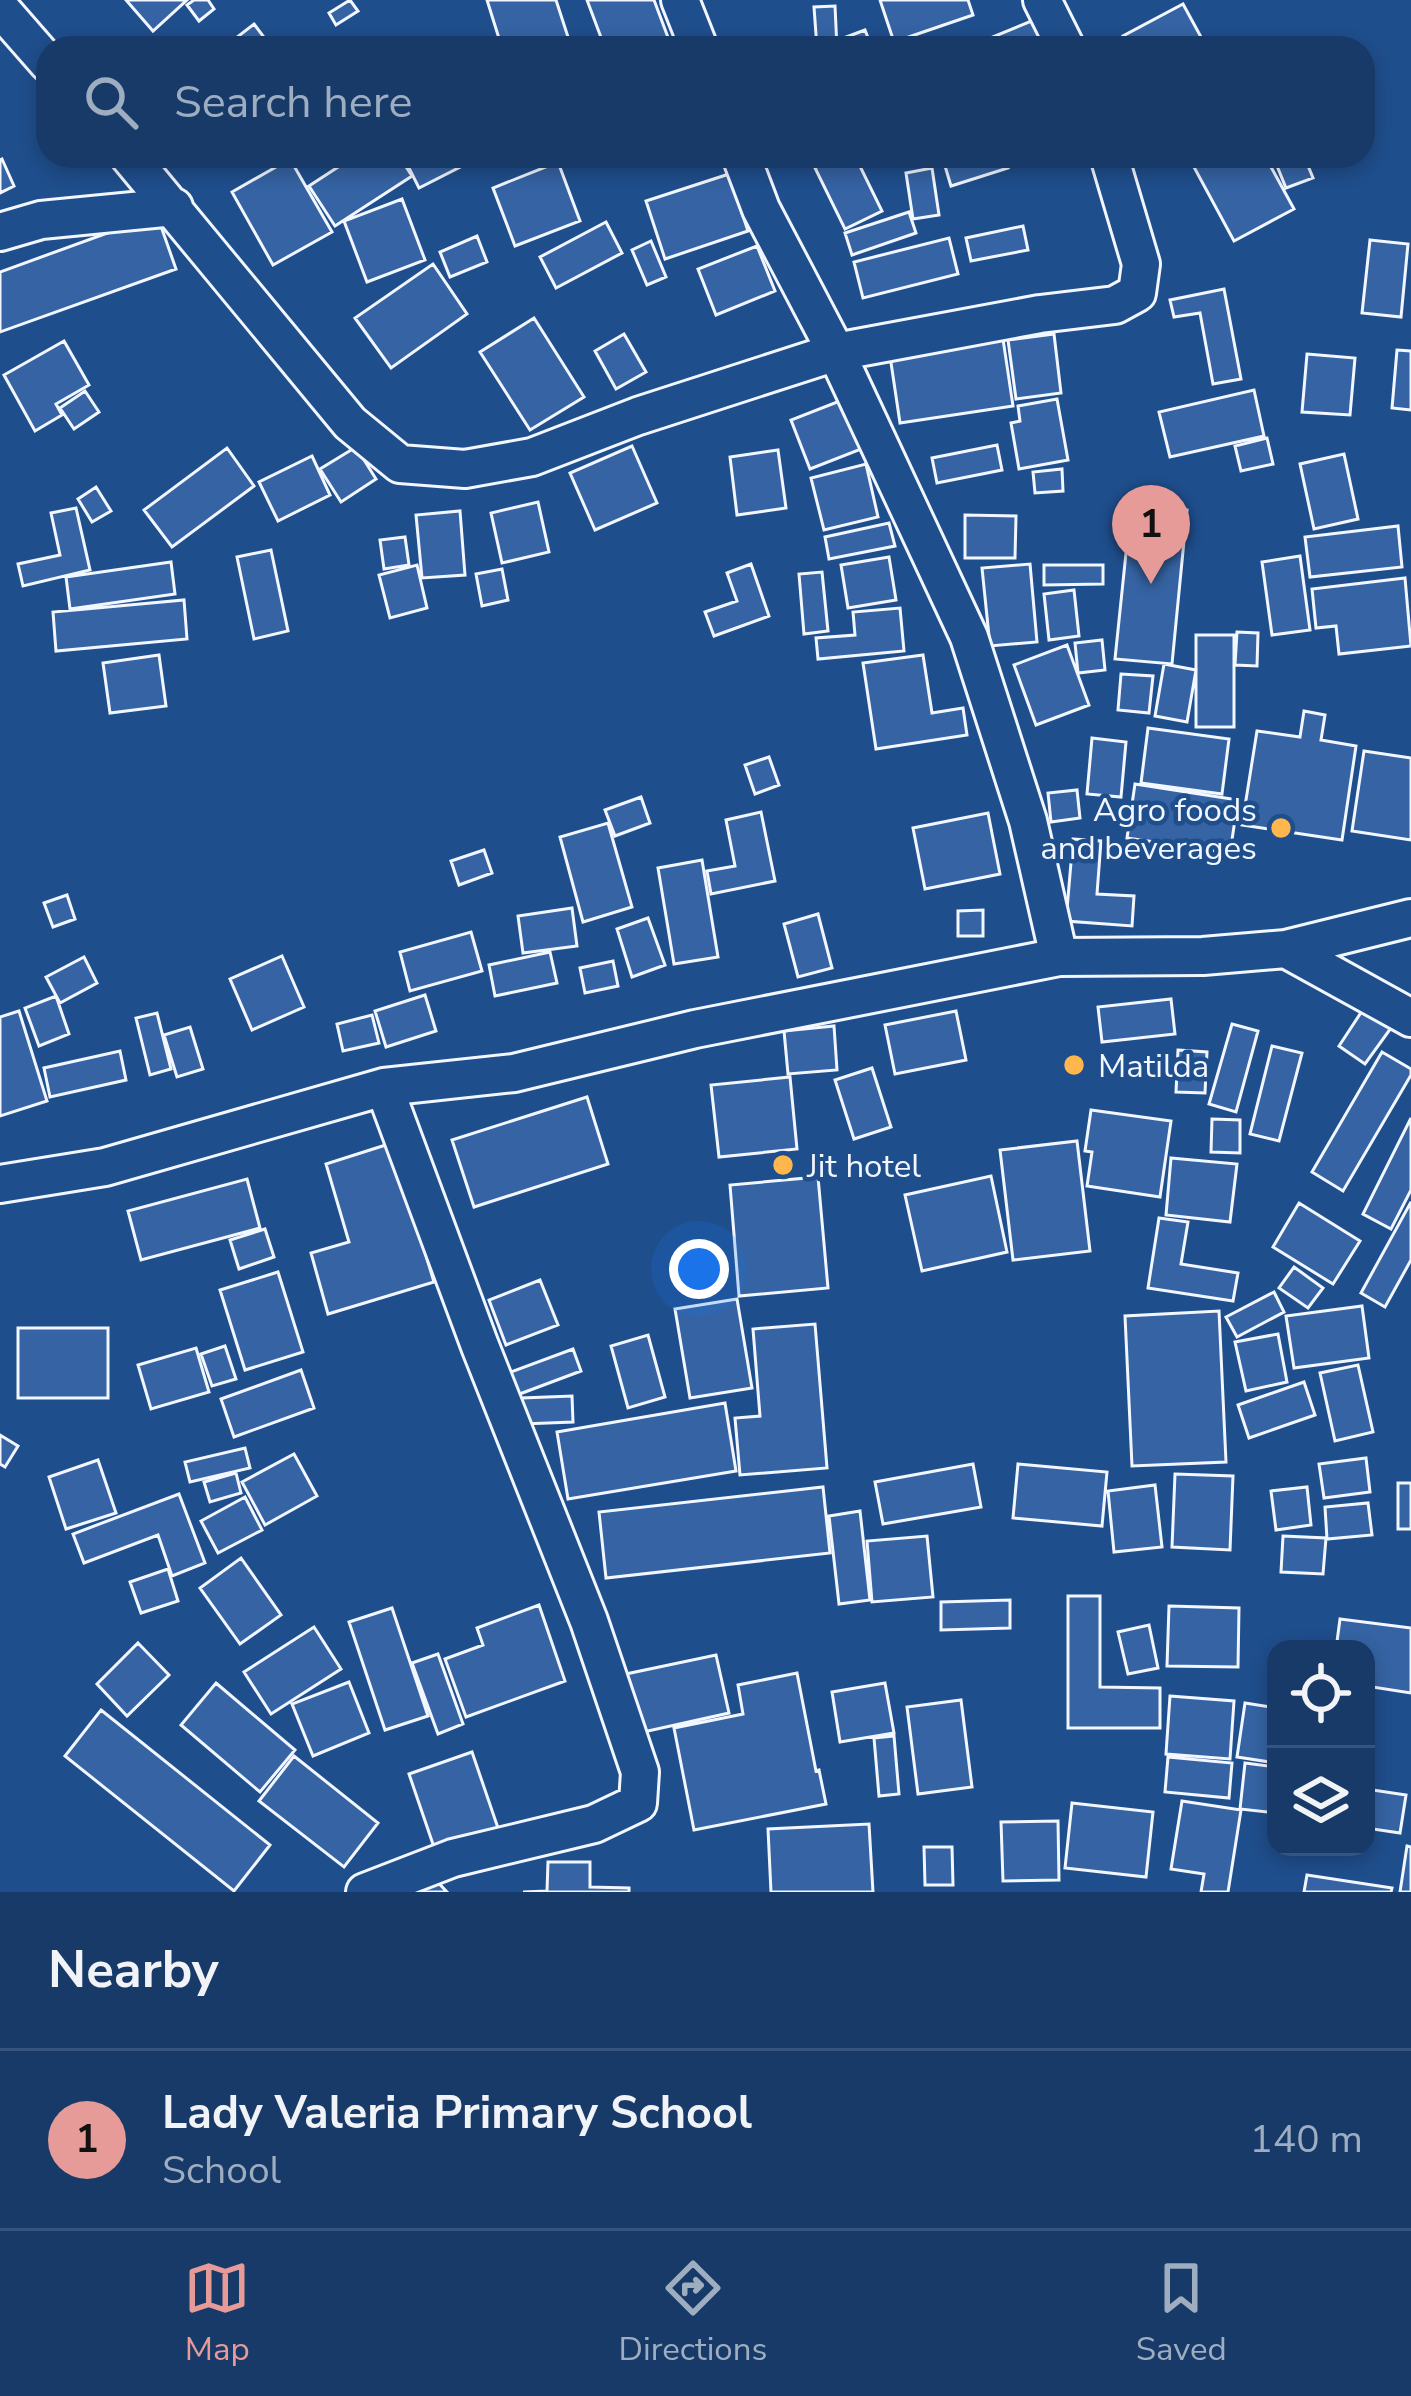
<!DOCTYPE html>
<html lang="en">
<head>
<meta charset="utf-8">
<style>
	:root { --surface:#173a69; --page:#244571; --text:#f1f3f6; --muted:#9eadc0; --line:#36547d; --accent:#e69b98 }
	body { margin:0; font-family:"Nunito Sans",sans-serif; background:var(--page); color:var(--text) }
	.controls { position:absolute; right:36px; bottom:36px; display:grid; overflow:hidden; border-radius:24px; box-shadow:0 6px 18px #0003 }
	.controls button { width:108px; height:108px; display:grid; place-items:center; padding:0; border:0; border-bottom:3px solid var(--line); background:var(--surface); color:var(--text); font:60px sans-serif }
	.you { position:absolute; left:699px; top:1269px; width:42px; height:42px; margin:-30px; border:9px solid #fff; border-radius:50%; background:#1a73e8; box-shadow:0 0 0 18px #1a73e833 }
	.badge { display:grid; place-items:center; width:78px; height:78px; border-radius:50%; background:var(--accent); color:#111; font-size:39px; font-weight:700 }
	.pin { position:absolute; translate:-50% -99px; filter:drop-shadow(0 3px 6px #0008) }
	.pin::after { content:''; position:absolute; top:63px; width:42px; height:36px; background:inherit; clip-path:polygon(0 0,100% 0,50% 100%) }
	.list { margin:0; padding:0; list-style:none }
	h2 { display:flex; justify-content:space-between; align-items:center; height:156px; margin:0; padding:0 48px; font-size:51px }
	h2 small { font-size:39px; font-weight:400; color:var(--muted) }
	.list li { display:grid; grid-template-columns:78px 1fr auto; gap:36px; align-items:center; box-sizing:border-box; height:180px; padding:0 48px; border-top:3px solid var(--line) }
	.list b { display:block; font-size:45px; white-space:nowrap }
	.list p { margin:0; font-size:39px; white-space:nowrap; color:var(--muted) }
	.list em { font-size:39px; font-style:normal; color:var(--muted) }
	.icon { flex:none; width:66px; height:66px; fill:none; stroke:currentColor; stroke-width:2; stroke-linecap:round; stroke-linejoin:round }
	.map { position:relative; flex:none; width:1411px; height:1892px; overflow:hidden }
	.search { position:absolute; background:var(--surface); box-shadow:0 6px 18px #0003; left:36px; right:36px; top:36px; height:132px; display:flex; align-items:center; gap:30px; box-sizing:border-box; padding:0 42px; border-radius:36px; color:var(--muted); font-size:45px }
	.sheet { height:336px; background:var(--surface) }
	nav { display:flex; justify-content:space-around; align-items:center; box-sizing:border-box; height:168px; border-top:3px solid var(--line); background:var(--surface); font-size:33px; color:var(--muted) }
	nav a { display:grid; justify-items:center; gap:6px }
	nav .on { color:var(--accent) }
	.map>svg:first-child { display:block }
</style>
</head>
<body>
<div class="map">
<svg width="1411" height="1892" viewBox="0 0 1411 1892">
	<rect width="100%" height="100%" fill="#1f4e8c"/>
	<!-- building -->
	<path fill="#3563a3" stroke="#f2f6ff" stroke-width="3" d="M 126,0 L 187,0 L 153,31 Z
		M 194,0 L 208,0 L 214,9 L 199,21 L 187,5 Z
		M 350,0 L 358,11 L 336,25 L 329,13 Z
		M 487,0 L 556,0 L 569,40 L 544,48 L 502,48 Z
		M 587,0 L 654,0 L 672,48 L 605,48 Z
		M 880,0 L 968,0 L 973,15 L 894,42 Z
		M 1183,4 L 1207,48 L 1129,48 L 1123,36 Z
		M 835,6 L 837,48 L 817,48 L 814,7 Z
		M 1046,15 L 1059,48 L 966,48 Z
		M 254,24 L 272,48 L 223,48 Z
		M 865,30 L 872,48 L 844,48 L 841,39 Z
		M 355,156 L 399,156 L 412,176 L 335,226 L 309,186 Z
		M 403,156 L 459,156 L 464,165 L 419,188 Z
		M 838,156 L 855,156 L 882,211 L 845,229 L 815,168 Z
		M 942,156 L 1005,156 L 1008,168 L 951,186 Z
		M 1188,156 L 1265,156 L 1294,209 L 1234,241 Z
		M 1273,156 L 1304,156 L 1313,178 L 1286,188 Z
		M 2,159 L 14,186 L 0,193 L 0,160 Z
		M 290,159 L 332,232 L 273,265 L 232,192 Z
		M 558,162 L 580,221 L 515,246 L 493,188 Z
		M 932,168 L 939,215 L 913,219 L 906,173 Z
		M 729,174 L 748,231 L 665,259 L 646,201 Z
		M 402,199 L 425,260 L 367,282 L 344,221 Z
		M 909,212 L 916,233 L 852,255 L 845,233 Z
		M 157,215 L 176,269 L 0,332 L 0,272 Z
		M 606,222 L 622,253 L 556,288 L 540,257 Z
		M 1023,226 L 1028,250 L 971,261 L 966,238 Z
		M 477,236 L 487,262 L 450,277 L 440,252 Z
		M 949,238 L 958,274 L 863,298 L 854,262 Z
		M 1370,240 L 1408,244 L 1401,317 L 1362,313 Z
		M 651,241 L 666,277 L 647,285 L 632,250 Z
		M 757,246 L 775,291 L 716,315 L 698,269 Z
		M 433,264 L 467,314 L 391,368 L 355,318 Z
		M 1224,289 L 1241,379 L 1213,384 L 1200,313 L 1174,317 L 1170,300 Z
		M 534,318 L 584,397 L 530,430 L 480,352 Z
		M 624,334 L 646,372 L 616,389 L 595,351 Z
		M 1054,334 L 1061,393 L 1016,399 L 1008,340 Z
		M 1003,339 L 1013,406 L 900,423 L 890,356 Z
		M 64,341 L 89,385 L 56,404 L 62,415 L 35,431 L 4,375 Z
		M 1397,350 L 1411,351 L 1411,410 L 1392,408 Z
		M 1307,354 L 1355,358 L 1350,415 L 1302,412 Z
		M 1254,390 L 1264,436 L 1170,457 L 1159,412 Z
		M 85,391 L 99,412 L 74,429 L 60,408 Z
		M 850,397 L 869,446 L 810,469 L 791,420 Z
		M 1057,399 L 1068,460 L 1019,469 L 1011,423 L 1020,421 L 1018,406 Z
		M 1267,438 L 1273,464 L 1241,471 L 1235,446 Z
		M 997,445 L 1002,470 L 937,483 L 932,458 Z
		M 632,446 L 657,503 L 595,530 L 570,473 Z
		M 356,447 L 376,479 L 341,502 L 320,469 Z
		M 227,448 L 254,486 L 172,547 L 144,510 Z
		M 778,450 L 786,508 L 737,515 L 730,457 Z
		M 1344,454 L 1358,519 L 1314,529 L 1300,464 Z
		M 312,456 L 330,495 L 278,521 L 259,482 Z
		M 866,464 L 878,517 L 824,530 L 811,478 Z
		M 1062,469 L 1063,491 L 1035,493 L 1033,472 Z
		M 96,487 L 111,511 L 92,522 L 78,499 Z
		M 538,502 L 549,552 L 502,563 L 491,513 Z
		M 1131,505 L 1187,510 L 1172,664 L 1115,659 Z
		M 76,508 L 90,570 L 23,586 L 18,564 L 60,555 L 51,513 Z
		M 460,511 L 465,575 L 422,578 L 416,515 Z
		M 965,515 L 1016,516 L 1015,558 L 965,558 Z
		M 889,523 L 895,546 L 829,559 L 825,537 Z
		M 1398,526 L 1402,567 L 1310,577 L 1305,537 Z
		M 405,537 L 409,565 L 384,569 L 380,540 Z
		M 271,550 L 288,631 L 254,639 L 237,557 Z
		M 1300,556 L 1310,630 L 1272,635 L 1262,562 Z
		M 889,557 L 896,600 L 848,608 L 841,565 Z
		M 171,562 L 175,594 L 70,609 L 66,577 Z
		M 751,564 L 769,616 L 714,636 L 705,612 L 737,601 L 727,573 Z
		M 1030,564 L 1037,642 L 990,646 L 982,568 Z
		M 417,565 L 427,608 L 390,618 L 379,575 Z
		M 1044,565 L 1103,565 L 1103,584 L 1044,585 Z
		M 502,569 L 508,600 L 482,606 L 476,574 Z
		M 822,572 L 828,631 L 804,634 L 799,574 Z
		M 1405,578 L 1411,646 L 1339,654 L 1336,626 L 1316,628 L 1312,589 Z
		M 1074,590 L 1079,636 L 1049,640 L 1044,594 Z
		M 184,600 L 187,639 L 56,651 L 53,612 Z
		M 900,608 L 904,651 L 818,659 L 816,638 L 855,635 L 853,612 Z
		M 1237,632 L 1258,633 L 1257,666 L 1235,665 Z
		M 1196,635 L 1234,635 L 1234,727 L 1196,727 Z
		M 1102,640 L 1105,670 L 1078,673 L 1075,643 Z
		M 1067,645 L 1089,705 L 1036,725 L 1014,665 Z
		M 159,655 L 166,706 L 110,713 L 103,663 Z
		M 923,655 L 932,713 L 963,708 L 967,735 L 876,749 L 863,663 Z
		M 1164,664 L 1196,670 L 1187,722 L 1155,716 Z
		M 1121,674 L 1153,676 L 1149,713 L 1118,710 Z
		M 1304,711 L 1325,715 L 1321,740 L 1356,746 L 1342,840 L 1242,825 L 1257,731 L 1300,737 Z
		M 1148,728 L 1229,739 L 1222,794 L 1141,783 Z
		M 1092,738 L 1126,742 L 1121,797 L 1087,794 Z
		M 1364,751 L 1411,758 L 1411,840 L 1352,831 Z
		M 769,757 L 779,785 L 755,794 L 745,765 Z
		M 1135,784 L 1238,800 L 1230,853 L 1127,838 Z
		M 1077,790 L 1080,818 L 1051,822 L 1048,793 Z
		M 641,797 L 650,823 L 615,836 L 605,810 Z
		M 761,812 L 775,881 L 711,894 L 707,871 L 735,866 L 726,820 Z
		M 988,813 L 1000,874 L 925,889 L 913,828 Z
		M 608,823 L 632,907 L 583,922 L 560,837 Z
		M 1073,839 L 1101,841 L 1097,894 L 1134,896 L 1132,926 L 1066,921 Z
		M 484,850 L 492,873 L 459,885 L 451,861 Z
		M 702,860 L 718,957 L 674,964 L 658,868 Z
		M 67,895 L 75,919 L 53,927 L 44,903 Z
		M 572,908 L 577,946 L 523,953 L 518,916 Z
		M 983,910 L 983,936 L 958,936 L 958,911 Z
		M 818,914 L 832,968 L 798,977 L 784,924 Z
		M 648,918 L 665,965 L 632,977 L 617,929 Z
		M 471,932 L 482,971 L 410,991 L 400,952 Z
		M 550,952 L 557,983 L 495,996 L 489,965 Z
		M 282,956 L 304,1007 L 252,1030 L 230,979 Z
		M 84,957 L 97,983 L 60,1003 L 46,977 Z
		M 613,961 L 618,986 L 585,993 L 580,968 Z
		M 425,995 L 436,1031 L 386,1047 L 375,1011 Z
		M 56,996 L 69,1034 L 39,1046 L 25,1008 Z
		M 1171,999 L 1175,1034 L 1102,1042 L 1098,1007 Z
		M 1364,1008 L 1391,1028 L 1365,1064 L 1339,1046 Z
		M 19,1011 L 47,1101 L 0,1116 L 0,1017 Z
		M 956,1011 L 966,1060 L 895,1074 L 885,1025 Z
		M 157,1013 L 171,1069 L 150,1075 L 136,1018 Z
		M 372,1015 L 379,1043 L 343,1051 L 337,1024 Z
		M 1232,1024 L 1258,1031 L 1236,1112 L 1209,1104 Z
		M 834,1026 L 837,1070 L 788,1074 L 784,1031 Z
		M 190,1027 L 203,1069 L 177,1077 L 164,1035 Z
		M 1272,1046 L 1302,1053 L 1279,1141 L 1250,1134 Z
		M 1178,1050 L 1207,1052 L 1205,1093 L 1176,1092 Z
		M 120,1051 L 126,1080 L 50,1097 L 44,1068 Z
		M 1382,1052 L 1411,1069 L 1411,1075 L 1343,1191 L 1312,1172 Z
		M 872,1068 L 891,1127 L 854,1139 L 835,1080 Z
		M 790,1077 L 797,1149 L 719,1157 L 711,1085 Z
		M 587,1097 L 608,1164 L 474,1207 L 452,1140 Z
		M 1091,1110 L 1171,1121 L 1160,1197 L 1087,1186 L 1092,1152 L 1085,1151 Z
		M 1411,1118 L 1411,1190 L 1391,1229 L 1363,1214 Z
		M 1212,1119 L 1240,1120 L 1240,1153 L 1211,1152 Z
		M 1077,1141 L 1090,1251 L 1013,1260 L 1000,1150 Z
		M 392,1143 L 434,1282 L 328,1314 L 311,1253 L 349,1242 L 326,1164 Z
		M 1171,1158 L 1237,1164 L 1230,1222 L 1166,1215 Z
		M 991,1176 L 1007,1252 L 922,1271 L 905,1195 Z
		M 818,1177 L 828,1288 L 739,1296 L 730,1185 Z
		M 247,1179 L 260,1228 L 141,1260 L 128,1211 Z
		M 1411,1202 L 1411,1260 L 1385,1307 L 1361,1293 Z
		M 1299,1203 L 1360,1241 L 1333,1284 L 1273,1247 Z
		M 1159,1218 L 1188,1222 L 1181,1264 L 1238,1273 L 1233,1301 L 1148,1288 Z
		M 265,1229 L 274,1257 L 239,1269 L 230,1240 Z
		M 1294,1267 L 1323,1288 L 1308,1308 L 1279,1288 Z
		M 278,1272 L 303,1352 L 245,1370 L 220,1290 Z
		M 540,1280 L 558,1325 L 506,1345 L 489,1300 Z
		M 1274,1292 L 1284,1312 L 1237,1337 L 1226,1317 Z
		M 737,1299 L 752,1388 L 690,1398 L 675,1309 Z
		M 1362,1306 L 1369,1358 L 1294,1368 L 1286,1316 Z
		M 1219,1311 L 1226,1462 L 1132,1466 L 1125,1316 Z
		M 815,1324 L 827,1468 L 740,1475 L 735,1418 L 760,1416 L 753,1329 Z
		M 18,1328 L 108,1328 L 108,1398 L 18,1398 Z
		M 1278,1334 L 1287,1382 L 1246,1391 L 1235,1342 Z
		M 648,1335 L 665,1397 L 628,1408 L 611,1346 Z
		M 225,1346 L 236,1379 L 212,1386 L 201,1354 Z
		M 196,1348 L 209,1392 L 151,1409 L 138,1365 Z
		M 573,1349 L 581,1371 L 517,1395 L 508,1373 Z
		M 1358,1365 L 1373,1432 L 1335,1441 L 1320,1373 Z
		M 301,1370 L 314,1408 L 234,1437 L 221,1399 Z
		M 1304,1382 L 1315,1415 L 1249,1438 L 1238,1405 Z
		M 572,1396 L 573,1422 L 523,1424 L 522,1398 Z
		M 725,1403 L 736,1471 L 568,1499 L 557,1432 Z
		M 0,1435 L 18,1446 L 5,1467 L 0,1464 Z
		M 245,1448 L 250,1468 L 190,1482 L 185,1462 Z
		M 294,1454 L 317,1496 L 265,1525 L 242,1482 Z
		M 1366,1458 L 1370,1492 L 1324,1498 L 1319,1464 Z
		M 98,1460 L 116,1513 L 66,1529 L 49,1477 Z
		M 973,1464 L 981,1507 L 883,1524 L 875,1482 Z
		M 1018,1464 L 1107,1472 L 1102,1526 L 1013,1518 Z
		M 236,1473 L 241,1493 L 210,1502 L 204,1482 Z
		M 1175,1474 L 1233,1476 L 1230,1550 L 1172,1547 Z
		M 1398,1483 L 1411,1483 L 1411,1529 L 1398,1529 Z
		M 1155,1485 L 1162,1547 L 1114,1552 L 1108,1491 Z
		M 823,1487 L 830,1553 L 606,1578 L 599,1512 Z
		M 1307,1487 L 1311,1525 L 1276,1530 L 1271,1491 Z
		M 179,1494 L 205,1563 L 172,1576 L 158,1535 L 84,1563 L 73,1534 Z
		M 245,1497 L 262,1530 L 218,1553 L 201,1521 Z
		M 1368,1503 L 1372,1535 L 1327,1539 L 1325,1507 Z
		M 860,1511 L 870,1600 L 839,1604 L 829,1516 Z
		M 927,1536 L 933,1597 L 872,1602 L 867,1541 Z
		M 1283,1536 L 1326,1538 L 1323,1574 L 1281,1572 Z
		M 241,1558 L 281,1615 L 240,1644 L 200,1588 Z
		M 168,1569 L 178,1601 L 141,1613 L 130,1582 Z
		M 1068,1596 L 1100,1596 L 1100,1687 L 1160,1688 L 1160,1728 L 1068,1728 Z
		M 1010,1600 L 1010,1628 L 941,1630 L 941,1602 Z
		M 539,1605 L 565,1681 L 466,1717 L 445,1659 L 483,1645 L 477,1628 Z
		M 1169,1606 L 1239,1608 L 1238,1667 L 1167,1666 Z
		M 392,1608 L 428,1716 L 385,1730 L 349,1622 Z
		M 1340,1619 L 1411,1628 L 1411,1693 L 1366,1686 L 1366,1649 L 1336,1649 Z
		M 1149,1625 L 1158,1668 L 1128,1674 L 1118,1632 Z
		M 314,1627 L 341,1669 L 271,1714 L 244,1672 Z
		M 138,1643 L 169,1675 L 127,1716 L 97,1684 Z
		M 438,1654 L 463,1724 L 438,1734 L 412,1663 Z
		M 716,1655 L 729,1713 L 639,1733 L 626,1674 Z
		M 797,1673 L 816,1771 L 819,1770 L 826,1804 L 694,1830 L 674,1728 L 743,1714 L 738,1685 Z
		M 349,1682 L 369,1733 L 313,1756 L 292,1704 Z
		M 216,1683 L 295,1750 L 260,1792 L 181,1725 Z
		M 885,1683 L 894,1733 L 840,1742 L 832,1692 Z
		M 1170,1696 L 1234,1701 L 1230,1759 L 1166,1754 Z
		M 961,1700 L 972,1787 L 918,1794 L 907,1707 Z
		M 1245,1703 L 1276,1708 L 1276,1763 L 1237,1757 Z
		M 101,1710 L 270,1845 L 234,1891 L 65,1756 Z
		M 894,1736 L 899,1794 L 879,1796 L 874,1738 Z
		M 472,1752 L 498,1828 L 435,1850 L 409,1774 Z
		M 294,1756 L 378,1823 L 344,1867 L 259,1801 Z
		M 1168,1757 L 1232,1763 L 1229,1798 L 1165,1792 Z
		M 1245,1763 L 1276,1767 L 1276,1813 L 1240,1809 Z
		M 1366,1789 L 1406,1795 L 1400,1833 L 1366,1828 Z
		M 1182,1801 L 1241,1810 L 1228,1892 L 1201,1892 L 1204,1874 L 1171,1869 Z
		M 1072,1803 L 1153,1812 L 1146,1877 L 1065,1868 Z
		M 1058,1821 L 1059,1880 L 1003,1881 L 1001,1822 Z
		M 869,1824 L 873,1892 L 771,1892 L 768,1829 Z
		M 1407,1846 L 1411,1847 L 1411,1892 L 1400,1892 Z
		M 924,1847 L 952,1847 L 953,1885 L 925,1885 Z
		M 548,1862 L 590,1862 L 590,1887 L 629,1888 L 629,1892 L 523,1892 L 547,1891 Z
		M 430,1874 L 447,1892 L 410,1892 Z
		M 1307,1875 L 1392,1888 L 1391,1892 L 1304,1892 Z"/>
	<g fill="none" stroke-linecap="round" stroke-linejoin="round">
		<defs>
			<path id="street" d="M 680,0 L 699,48
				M 1042,0 L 1066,48
				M 0,8 L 48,63
				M 129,156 L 350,423 L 400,464 L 465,469 L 532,457 L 638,416 L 836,352 L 1040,314 L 1115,305 L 1137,293 L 1141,264 L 1109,156
				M 741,156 L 761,209 L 836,352 L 969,637 L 1028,821 L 1059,957
				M 0,232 L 41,220 L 174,207
				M 1286,949 L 1411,1018
				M 0,1184 L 105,1167 L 384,1087 L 514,1073 L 695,1029 L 1059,957 L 1203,956 L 1286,949 L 1411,918
				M 365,1892 L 453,1858 L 594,1824 L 638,1803 L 640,1772 L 589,1621 L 480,1346 L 384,1087"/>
		</defs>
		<!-- street casing -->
		<use href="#street" stroke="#f2f6ff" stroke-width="42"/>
		<!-- street -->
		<use href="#street" stroke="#1f4e8c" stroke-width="36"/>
	</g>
	<!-- markers -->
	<g fill="#ffb74d" stroke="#1f4e8c" stroke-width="4.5">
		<circle cx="1281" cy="828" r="12"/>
		<circle cx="1074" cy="1065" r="12"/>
		<circle cx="783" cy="1165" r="12"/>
	</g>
	<g text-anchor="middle" stroke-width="9" stroke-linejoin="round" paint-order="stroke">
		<!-- poi labels -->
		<g font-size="33" fill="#f2f6ff" stroke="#1f4e8c" text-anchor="start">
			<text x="1257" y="821" text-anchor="end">Agro foods<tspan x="1257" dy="38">and beverages</tspan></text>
			<text x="1098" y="1077">Matilda</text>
			<text x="807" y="1177">Jit hotel</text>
		</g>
	</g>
</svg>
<div class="controls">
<button><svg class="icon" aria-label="locate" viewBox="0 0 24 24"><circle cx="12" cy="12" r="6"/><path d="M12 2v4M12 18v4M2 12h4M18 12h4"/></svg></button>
<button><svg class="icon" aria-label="layers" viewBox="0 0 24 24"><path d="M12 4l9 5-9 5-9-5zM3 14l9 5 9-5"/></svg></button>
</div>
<div class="you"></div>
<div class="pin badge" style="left:1151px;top:584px">1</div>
<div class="search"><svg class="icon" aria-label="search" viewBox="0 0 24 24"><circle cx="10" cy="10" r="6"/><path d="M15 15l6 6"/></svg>Search here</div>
</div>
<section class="sheet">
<h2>Nearby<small></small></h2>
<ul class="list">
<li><span class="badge">1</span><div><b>Lady Valeria Primary School</b><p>School</p></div><em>140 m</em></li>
</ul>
</section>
<nav>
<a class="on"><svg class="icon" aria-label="map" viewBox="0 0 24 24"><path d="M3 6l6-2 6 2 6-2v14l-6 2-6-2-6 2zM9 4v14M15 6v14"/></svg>Map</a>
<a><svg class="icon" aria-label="directions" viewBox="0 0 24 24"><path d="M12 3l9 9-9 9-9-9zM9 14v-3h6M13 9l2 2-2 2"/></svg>Directions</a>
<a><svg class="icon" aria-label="saved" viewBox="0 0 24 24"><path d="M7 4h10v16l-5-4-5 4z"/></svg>Saved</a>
</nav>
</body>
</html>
